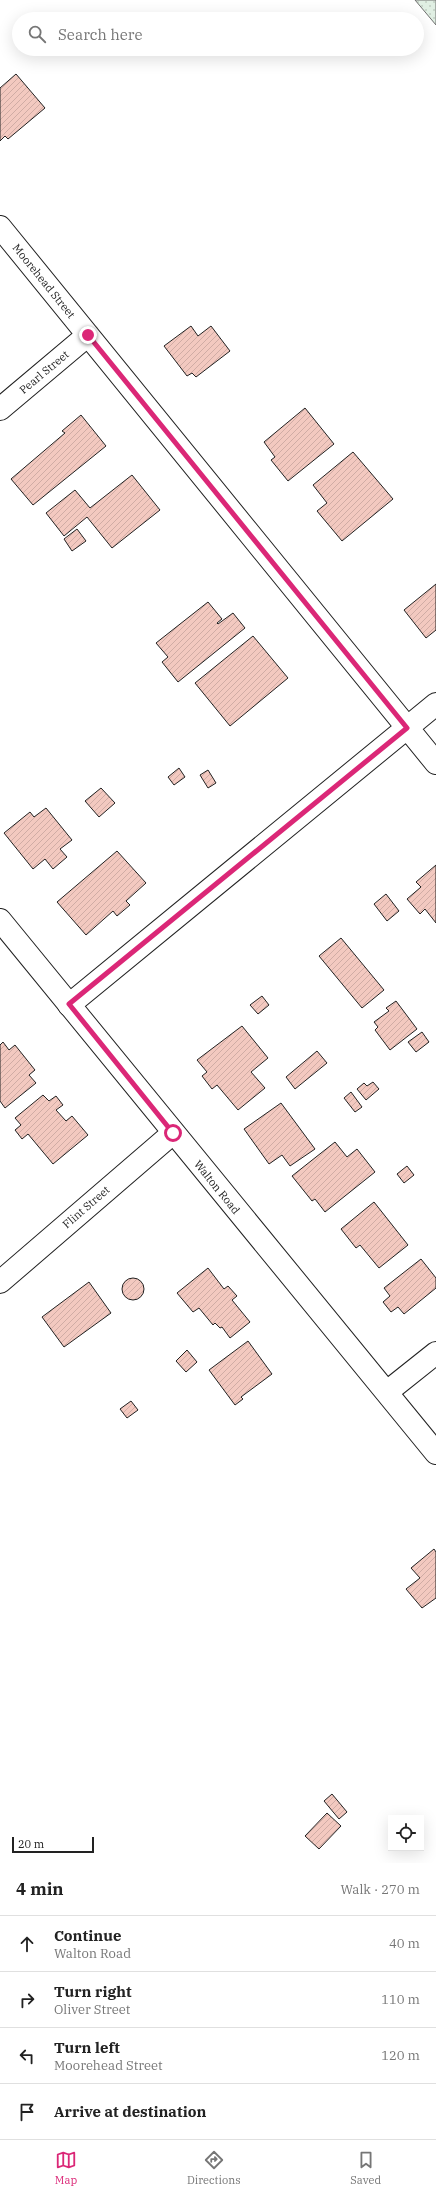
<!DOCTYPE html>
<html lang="en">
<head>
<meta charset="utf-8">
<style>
	:root { --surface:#fff; --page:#f6f6f6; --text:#222; --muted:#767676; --line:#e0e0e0; --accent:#db2777 }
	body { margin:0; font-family:"IBM Plex Serif",serif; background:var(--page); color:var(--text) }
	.controls { position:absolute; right:12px; bottom:12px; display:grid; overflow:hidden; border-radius:0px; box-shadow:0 4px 16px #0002 }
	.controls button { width:36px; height:36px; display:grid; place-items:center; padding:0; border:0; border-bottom:1px solid var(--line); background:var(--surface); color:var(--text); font:20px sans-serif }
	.scale { position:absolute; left:12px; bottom:10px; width:82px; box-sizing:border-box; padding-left:4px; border:2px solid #222; border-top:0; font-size:11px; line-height:14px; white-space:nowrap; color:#222; -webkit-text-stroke:3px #fff; paint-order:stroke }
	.stop { position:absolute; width:12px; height:12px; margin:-9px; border:3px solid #db2777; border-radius:50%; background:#fff }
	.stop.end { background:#db2777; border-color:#fff; box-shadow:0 1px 4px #0008 }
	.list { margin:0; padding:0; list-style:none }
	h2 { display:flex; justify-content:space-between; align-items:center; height:52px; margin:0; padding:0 16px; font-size:17px }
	h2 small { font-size:13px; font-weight:400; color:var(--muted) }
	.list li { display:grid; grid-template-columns:26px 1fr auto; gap:12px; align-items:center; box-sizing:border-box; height:56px; padding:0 16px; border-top:1px solid var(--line) }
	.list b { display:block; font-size:15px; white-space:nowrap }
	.list p { margin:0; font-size:13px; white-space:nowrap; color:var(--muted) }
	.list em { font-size:13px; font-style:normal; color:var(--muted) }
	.icon { flex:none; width:22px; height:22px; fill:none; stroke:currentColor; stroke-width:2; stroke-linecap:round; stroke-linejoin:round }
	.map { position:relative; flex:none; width:436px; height:1863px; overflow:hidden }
	.search { position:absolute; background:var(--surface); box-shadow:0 4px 16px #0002; left:12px; right:12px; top:12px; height:44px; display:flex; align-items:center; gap:10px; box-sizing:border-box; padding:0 14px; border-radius:22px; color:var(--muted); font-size:15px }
	.sheet { height:276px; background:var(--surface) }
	nav { display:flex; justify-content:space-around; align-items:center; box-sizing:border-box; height:56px; border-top:1px solid var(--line); background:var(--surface); font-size:11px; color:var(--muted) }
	nav a { display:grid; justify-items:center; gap:2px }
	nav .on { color:var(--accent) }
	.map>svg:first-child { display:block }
</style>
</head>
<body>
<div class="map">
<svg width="436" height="1863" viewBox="0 0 436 1863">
	<defs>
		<pattern id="park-dots" width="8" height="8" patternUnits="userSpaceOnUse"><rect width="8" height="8" fill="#e0efe3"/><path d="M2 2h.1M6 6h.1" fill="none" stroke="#c0cdc2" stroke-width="1.8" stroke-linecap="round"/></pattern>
		<pattern id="building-hatch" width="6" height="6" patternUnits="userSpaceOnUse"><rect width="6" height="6" fill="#f3c9c0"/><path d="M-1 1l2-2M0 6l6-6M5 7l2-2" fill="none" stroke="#d0aca5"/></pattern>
	</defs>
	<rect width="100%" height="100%" fill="#fff"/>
	<!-- park -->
	<path fill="url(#park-dots)" stroke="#6f6f6f" d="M 415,0 L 436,0 L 436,25 Z"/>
	<!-- building -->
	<path fill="url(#building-hatch)" stroke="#222" d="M 16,74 L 45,108 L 8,139 L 5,136 L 0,141 L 0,88 Z
		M 191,326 L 198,336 L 211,326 L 230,351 L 196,377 L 192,373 L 187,376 L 164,346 Z
		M 305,408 L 334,444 L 288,481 L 271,460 L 275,457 L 264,442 Z
		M 81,415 L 106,446 L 33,505 L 11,479 L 65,433 L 62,431 Z
		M 353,452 L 393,499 L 342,541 L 317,511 L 327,503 L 313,485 Z
		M 132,475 L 160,510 L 112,548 L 87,517 L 64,536 L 46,513 L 75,490 L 90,508 Z
		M 77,529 L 86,541 L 72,551 L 64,539 Z
		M 436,584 L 436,630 L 426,638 L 404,610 Z
		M 208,602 L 222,619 L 217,623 L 218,624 L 233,613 L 245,628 L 178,682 L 162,662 L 168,657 L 156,643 Z
		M 253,636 L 288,678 L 230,726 L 195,683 Z
		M 179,768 L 185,777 L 174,785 L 168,777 Z
		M 208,770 L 216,783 L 208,788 L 200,775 Z
		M 101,788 L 115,803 L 99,817 L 85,801 Z
		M 46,808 L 72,840 L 60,849 L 67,857 L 53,869 L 45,859 L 33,869 L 4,833 L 30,812 L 34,817 Z
		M 117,851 L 146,883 L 126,901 L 130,905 L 117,916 L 113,911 L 86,935 L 57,902 Z
		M 436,865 L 436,923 L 425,909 L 420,914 L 407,899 L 421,887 L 416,882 Z
		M 386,894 L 399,911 L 387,921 L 374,904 Z
		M 341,938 L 384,990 L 362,1008 L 319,956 Z
		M 262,996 L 269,1005 L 258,1014 L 250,1005 Z
		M 396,1001 L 417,1029 L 390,1050 L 375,1030 L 378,1027 L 374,1022 L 389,1011 L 386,1008 Z
		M 242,1026 L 268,1058 L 251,1072 L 265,1088 L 238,1110 L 217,1085 L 212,1089 L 202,1076 L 207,1072 L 197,1060 Z
		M 422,1032 L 429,1042 L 416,1052 L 408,1042 Z
		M 3,1042 L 9,1050 L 15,1045 L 35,1070 L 29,1075 L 36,1083 L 5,1108 L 0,1101 L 0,1045 Z
		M 317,1051 L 327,1063 L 295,1089 L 286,1077 Z
		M 373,1082 L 379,1089 L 366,1100 L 357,1089 L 364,1083 L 367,1086 Z
		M 351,1092 L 362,1107 L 355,1112 L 344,1098 Z
		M 43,1095 L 49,1101 L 56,1096 L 63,1105 L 56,1110 L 66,1121 L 72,1116 L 88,1135 L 53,1164 L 28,1134 L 22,1139 L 15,1130 L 21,1125 L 15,1118 Z
		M 281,1103 L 315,1149 L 290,1166 L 282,1155 L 269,1164 L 244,1129 Z
		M 335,1142 L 347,1157 L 357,1149 L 375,1172 L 325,1212 L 315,1199 L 312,1201 L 292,1176 Z
		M 407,1166 L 414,1175 L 404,1183 L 397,1174 Z
		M 374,1202 L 408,1245 L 379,1268 L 360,1245 L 356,1248 L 341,1229 Z
		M 421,1259 L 436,1278 L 436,1288 L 404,1314 L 398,1307 L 391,1312 L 383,1302 L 390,1296 L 384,1288 Z
		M 208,1268 L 224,1289 L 228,1286 L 237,1296 L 232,1300 L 250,1322 L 230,1338 L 222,1327 L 220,1328 L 215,1323 L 213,1325 L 199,1308 L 193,1312 L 177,1293 Z
		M122 1289a11 11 0 1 1 22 0a11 11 0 1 1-22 0Z
		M 89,1282 L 111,1313 L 64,1347 L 42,1317 Z
		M 248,1341 L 272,1374 L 241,1397 L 243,1399 L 235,1405 L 209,1370 Z
		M 187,1350 L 197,1362 L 186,1372 L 176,1361 Z
		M 131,1401 L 138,1410 L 127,1418 L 120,1409 Z
		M 434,1549 L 436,1552 L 436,1598 L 422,1608 L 406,1589 L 420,1578 L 411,1568 Z
		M 332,1794 L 347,1812 L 339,1819 L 324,1801 Z
		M 327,1813 L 341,1826 L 319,1849 L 305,1836 Z"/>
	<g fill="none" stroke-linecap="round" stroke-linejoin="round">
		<defs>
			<path id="street" d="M 0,227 L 436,763
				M 0,409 L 88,335
				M 69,1005 L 436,704
				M 0,1282 L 173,1133
				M 387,1392 L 436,1353"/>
			<path id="secondary" d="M 0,920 L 436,1453"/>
		</defs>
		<!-- street casing -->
		<use href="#street" stroke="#222" stroke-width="24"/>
		<!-- secondary casing -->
		<use href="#secondary" stroke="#222" stroke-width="24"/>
		<!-- street -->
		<use href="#street" stroke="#fff" stroke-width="22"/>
		<!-- secondary -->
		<use href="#secondary" stroke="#fff" stroke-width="22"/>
	</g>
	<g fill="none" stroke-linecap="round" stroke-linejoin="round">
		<!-- route -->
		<path stroke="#db2777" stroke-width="5" d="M 88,335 L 407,728 L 69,1004 L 173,1133"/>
	</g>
	<g text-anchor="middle" stroke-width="3" stroke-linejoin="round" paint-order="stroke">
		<!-- street labels -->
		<g font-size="11" fill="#222" stroke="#fff">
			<text transform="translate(44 281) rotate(51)" y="4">Moorehead Street</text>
			<text transform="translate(44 372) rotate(-40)" y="4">Pearl Street</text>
			<text transform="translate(217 1187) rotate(51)" y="4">Walton Road</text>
			<text transform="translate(86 1207) rotate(-41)" y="4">Flint Street</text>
		</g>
	</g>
</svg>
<div class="controls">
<button><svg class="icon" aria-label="locate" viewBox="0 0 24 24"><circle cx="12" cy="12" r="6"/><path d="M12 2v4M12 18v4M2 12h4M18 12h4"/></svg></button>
</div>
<div class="scale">20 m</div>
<div class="stop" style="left:173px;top:1133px"></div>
<div class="stop end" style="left:88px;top:335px"></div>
<div class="search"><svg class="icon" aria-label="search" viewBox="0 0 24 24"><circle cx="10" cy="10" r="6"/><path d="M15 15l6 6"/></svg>Search here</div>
</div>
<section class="sheet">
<h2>4 min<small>Walk · 270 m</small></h2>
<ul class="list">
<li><svg class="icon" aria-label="ahead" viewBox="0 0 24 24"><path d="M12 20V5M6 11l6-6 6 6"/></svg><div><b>Continue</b><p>Walton Road</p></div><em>40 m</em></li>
<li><svg class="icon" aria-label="right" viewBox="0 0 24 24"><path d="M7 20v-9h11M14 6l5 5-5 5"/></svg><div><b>Turn right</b><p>Oliver Street</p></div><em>110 m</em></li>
<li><svg class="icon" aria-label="left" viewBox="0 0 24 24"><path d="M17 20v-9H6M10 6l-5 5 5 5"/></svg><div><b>Turn left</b><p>Moorehead Street</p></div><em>120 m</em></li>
<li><svg class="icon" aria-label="arrive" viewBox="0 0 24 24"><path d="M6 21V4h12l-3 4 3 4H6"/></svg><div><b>Arrive at destination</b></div></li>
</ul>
</section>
<nav>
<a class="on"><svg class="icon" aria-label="map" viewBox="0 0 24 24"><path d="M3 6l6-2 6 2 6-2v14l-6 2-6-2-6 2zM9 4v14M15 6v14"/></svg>Map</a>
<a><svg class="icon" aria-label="directions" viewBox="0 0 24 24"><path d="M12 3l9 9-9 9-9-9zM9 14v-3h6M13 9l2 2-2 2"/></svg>Directions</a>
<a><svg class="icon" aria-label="saved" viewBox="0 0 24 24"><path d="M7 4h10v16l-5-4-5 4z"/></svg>Saved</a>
</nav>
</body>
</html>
